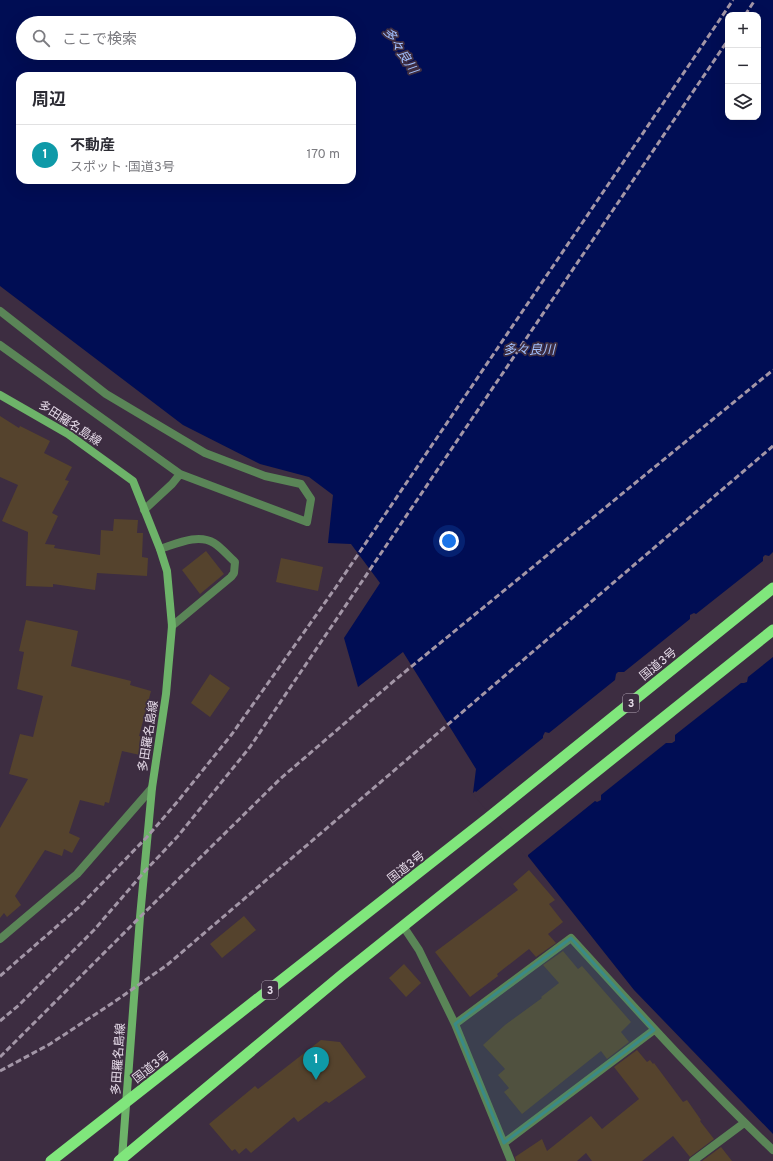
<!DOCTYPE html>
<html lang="ja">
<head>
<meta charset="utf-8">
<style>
	:root { --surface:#fff; --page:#f7f7f7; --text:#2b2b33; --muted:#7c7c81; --line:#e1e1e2; --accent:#855f57 }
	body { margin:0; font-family:Overpass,"Noto Sans JP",sans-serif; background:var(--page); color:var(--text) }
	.controls { position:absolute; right:12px; top:12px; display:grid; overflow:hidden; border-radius:8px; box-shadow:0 4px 16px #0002 }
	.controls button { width:36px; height:36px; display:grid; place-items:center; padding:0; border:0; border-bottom:1px solid var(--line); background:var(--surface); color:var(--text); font:20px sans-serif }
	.you { position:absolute; left:449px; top:541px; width:14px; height:14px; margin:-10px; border:3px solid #fff; border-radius:50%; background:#1a73e8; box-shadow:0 0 0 6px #1a73e833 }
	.badge { display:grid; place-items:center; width:26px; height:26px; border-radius:50%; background:var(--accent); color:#fff; font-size:13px; font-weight:700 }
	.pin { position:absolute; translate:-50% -33px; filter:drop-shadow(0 1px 2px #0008) }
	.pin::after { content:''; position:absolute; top:21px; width:14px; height:12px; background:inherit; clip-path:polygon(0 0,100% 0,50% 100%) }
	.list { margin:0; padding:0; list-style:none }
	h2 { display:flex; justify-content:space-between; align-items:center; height:52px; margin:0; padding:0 16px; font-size:17px }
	h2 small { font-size:13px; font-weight:400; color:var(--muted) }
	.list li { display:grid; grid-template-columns:26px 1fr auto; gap:12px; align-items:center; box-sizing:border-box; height:60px; padding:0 16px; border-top:1px solid var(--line) }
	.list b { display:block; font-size:15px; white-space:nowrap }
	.list p { margin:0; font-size:13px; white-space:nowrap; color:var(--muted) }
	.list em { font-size:13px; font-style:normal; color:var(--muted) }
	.icon { flex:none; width:22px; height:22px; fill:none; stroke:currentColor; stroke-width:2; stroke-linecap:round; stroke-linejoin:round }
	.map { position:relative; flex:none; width:773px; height:1161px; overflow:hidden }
	.search { position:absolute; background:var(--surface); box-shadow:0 4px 16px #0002; left:16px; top:16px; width:340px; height:44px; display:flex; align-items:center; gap:10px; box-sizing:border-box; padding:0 14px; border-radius:22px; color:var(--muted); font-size:15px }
	.panel { position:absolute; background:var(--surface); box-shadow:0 4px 16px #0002; left:16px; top:72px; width:340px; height:112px; border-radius:12px }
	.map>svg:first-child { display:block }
</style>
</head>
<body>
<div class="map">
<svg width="773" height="1161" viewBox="0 0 773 1161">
	<rect width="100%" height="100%" fill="#3d2d41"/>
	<!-- water -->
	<path fill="#000d54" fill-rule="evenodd" d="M 0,0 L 773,0 L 773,1134 L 634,990 L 527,855 L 473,793 L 476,769 L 403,652 L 358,687 L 344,638 L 380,583 L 351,544 L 328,543 L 333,495 L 309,477 L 260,464 L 183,425 L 0,286 ZM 728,15 L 758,15 L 758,117 L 728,117 ZM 23,23 L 349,23 L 349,53 L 23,53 ZM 20,76 L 352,76 L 352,180 L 20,180 Z"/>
	<!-- pier -->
	<path fill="#3d2d41" d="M 773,552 L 773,657 L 748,677 L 747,682 L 744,683 L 741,683 L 675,735 L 675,741 L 672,743 L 666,743 L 601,795 L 601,800 L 597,802 L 595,801 L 528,855 L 528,857 L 527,858 L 471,792 L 473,793 L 475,791 L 476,792 L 543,738 L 543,736 L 545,732 L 549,733 L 615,680 L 616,674 L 618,672 L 624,672 L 690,619 L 690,615 L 694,613 L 696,614 L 763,561 L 763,557 L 765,555 L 769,556 Z"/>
	<!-- building -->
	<path fill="#55432d" d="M 0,416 L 19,428 L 20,426 L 50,441 L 44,453 L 72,467 L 65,480 L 69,481 L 52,513 L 58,516 L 45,544 L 55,545 L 54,548 L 100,555 L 101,530 L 113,531 L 114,519 L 138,520 L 137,533 L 143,533 L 142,557 L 148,558 L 147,576 L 97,573 L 95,590 L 53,584 L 53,587 L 26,586 L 28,532 L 2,521 L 18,485 L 0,477 Z
		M 206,551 L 224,574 L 200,594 L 182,570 Z
		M 281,558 L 323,567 L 318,591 L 276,582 Z
		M 26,620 L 78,631 L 71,666 L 131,681 L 130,685 L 151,691 L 139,736 L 145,737 L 140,755 L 122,751 L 109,803 L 105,802 L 104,806 L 80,800 L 69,833 L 80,838 L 72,853 L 64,849 L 62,856 L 45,850 L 15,896 L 21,905 L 7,917 L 4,913 L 0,918 L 0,828 L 28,779 L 9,774 L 20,734 L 33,737 L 43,696 L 17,689 L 24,652 L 19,651 Z
		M 210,674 L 230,688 L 210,717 L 191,703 Z
		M 529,870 L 555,900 L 549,904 L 563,922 L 548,934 L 556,943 L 536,957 L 529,949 L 497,974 L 498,976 L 470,997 L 435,952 L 518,890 L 513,884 Z
		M 244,916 L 256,930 L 222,958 L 210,944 Z
		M 563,951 L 578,969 L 582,966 L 631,1022 L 621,1032 L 629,1042 L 607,1059 L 601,1051 L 522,1114 L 504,1092 L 509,1088 L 498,1075 L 505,1069 L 483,1045 L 505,1025 L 542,998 L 541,997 L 559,983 L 543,965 Z
		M 404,964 L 421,983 L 406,997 L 389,978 Z
		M 321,1040 L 340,1042 L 366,1077 L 329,1103 L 326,1101 L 298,1122 L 294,1117 L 251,1153 L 246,1148 L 239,1154 L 235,1149 L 232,1151 L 209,1124 L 255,1086 L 258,1089 Z
		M 637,1050 L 647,1062 L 650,1060 L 653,1064 L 654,1063 L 683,1102 L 687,1100 L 701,1120 L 700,1121 L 714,1139 L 690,1157 L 673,1136 L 642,1161 L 592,1161 L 586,1153 L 577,1161 L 516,1161 L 515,1157 L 542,1139 L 547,1151 L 591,1116 L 602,1129 L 639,1099 L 614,1067 Z
		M 721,1147 L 732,1161 L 702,1161 Z"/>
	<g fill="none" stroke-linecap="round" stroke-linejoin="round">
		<!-- service -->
		<path stroke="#5a8557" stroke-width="8" d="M 160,549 C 176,544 198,533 214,543 C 222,548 228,556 235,562 L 234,573 L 231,577 L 172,626"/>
		<!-- pedestrian -->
		<path stroke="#5a8557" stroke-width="8" d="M 0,311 L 106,394 L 205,453 L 265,476 L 301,484 L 311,499 L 307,522 L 180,474 L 0,345
			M 144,510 L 172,484 L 180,474"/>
		<!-- minor -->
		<path stroke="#5a8557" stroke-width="8" d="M 403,926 L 419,950 L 455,1024 L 511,1161
			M 0,939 L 77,874 L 152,788
			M 455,1024 L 571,938 C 637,1010 702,1083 773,1150
			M 504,1143 L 654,1030
			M 693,1161 L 744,1123"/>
		<!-- secondary -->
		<path stroke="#6db369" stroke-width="8" d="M 0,395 L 68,434 L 133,481 L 160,549 L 167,571 L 172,626 L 166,694 L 152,788 L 140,917 L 122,1159"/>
		<!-- trunk -->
		<path stroke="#80e67c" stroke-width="11" d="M 51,1161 L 488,818 L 773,588
			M 119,1161 L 342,975 L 773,630"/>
		<!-- rail -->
		<path stroke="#a396a7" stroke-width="3" stroke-dasharray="6 3" stroke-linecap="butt" d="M 745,15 L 755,0
			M 0,976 L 79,907 L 147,837 L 178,801 L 232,734 L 336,587 L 733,0
			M 0,1021 L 19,1005 L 94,930 L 145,871 L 178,836 L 250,747 L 728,40
			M 0,1057 L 140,917 L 280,779 L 395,680 L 773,370
			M 0,1071 L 50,1044 L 114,1002 L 167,965 L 773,446"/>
	</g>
	<!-- marked area -->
	<path fill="#3a8a86" fill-opacity="0.2" stroke="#3a8a86" stroke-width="3" stroke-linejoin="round" d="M 571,938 L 654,1030 L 504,1143 L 455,1024 Z"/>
	<g text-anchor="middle" stroke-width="3.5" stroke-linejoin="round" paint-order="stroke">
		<!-- shield labels -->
		<g fill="#3d2d41" stroke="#b3a6b6" stroke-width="1">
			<rect x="623" y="694" width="16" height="18" rx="3"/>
			<rect x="262" y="981" width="16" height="18" rx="3"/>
		</g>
		<g font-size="11" font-weight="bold" fill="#e5dae8">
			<text x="631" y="707">3</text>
			<text x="270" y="994">3</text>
		</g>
		<!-- street labels -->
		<g font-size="12" fill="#e5dae8" stroke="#3d2d41">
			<text transform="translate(70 423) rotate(33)" y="4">多田羅名島線</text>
			<text transform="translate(658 664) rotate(-39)" y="4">国道3号</text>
			<text transform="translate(148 736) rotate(-81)" y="4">多田羅名島線</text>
			<text transform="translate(406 867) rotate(-38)" y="4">国道3号</text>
			<text transform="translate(118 1059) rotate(-86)" y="4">多田羅名島線</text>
			<text transform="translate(151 1067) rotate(-38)" y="4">国道3号</text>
		</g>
		<!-- water labels -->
		<g font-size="13" font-style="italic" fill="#a1bffd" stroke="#3d2d41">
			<text transform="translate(401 50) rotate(57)" y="5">多々良川</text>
			<text x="529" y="354">多々良川</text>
		</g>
	</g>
</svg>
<div class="controls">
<button>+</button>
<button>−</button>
<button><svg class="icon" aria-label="layers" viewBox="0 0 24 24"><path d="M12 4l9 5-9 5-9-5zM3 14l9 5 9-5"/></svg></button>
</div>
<div class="you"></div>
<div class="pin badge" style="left:316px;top:1080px;background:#0f9aa8">1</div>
<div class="search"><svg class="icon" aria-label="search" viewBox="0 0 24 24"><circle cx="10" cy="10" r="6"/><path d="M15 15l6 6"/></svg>ここで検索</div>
<section class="panel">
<h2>周辺<small></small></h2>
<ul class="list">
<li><span class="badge" style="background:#0f9aa8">1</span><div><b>不動産</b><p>スポット · 国道3号</p></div><em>170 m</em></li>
</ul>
</section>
</div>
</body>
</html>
